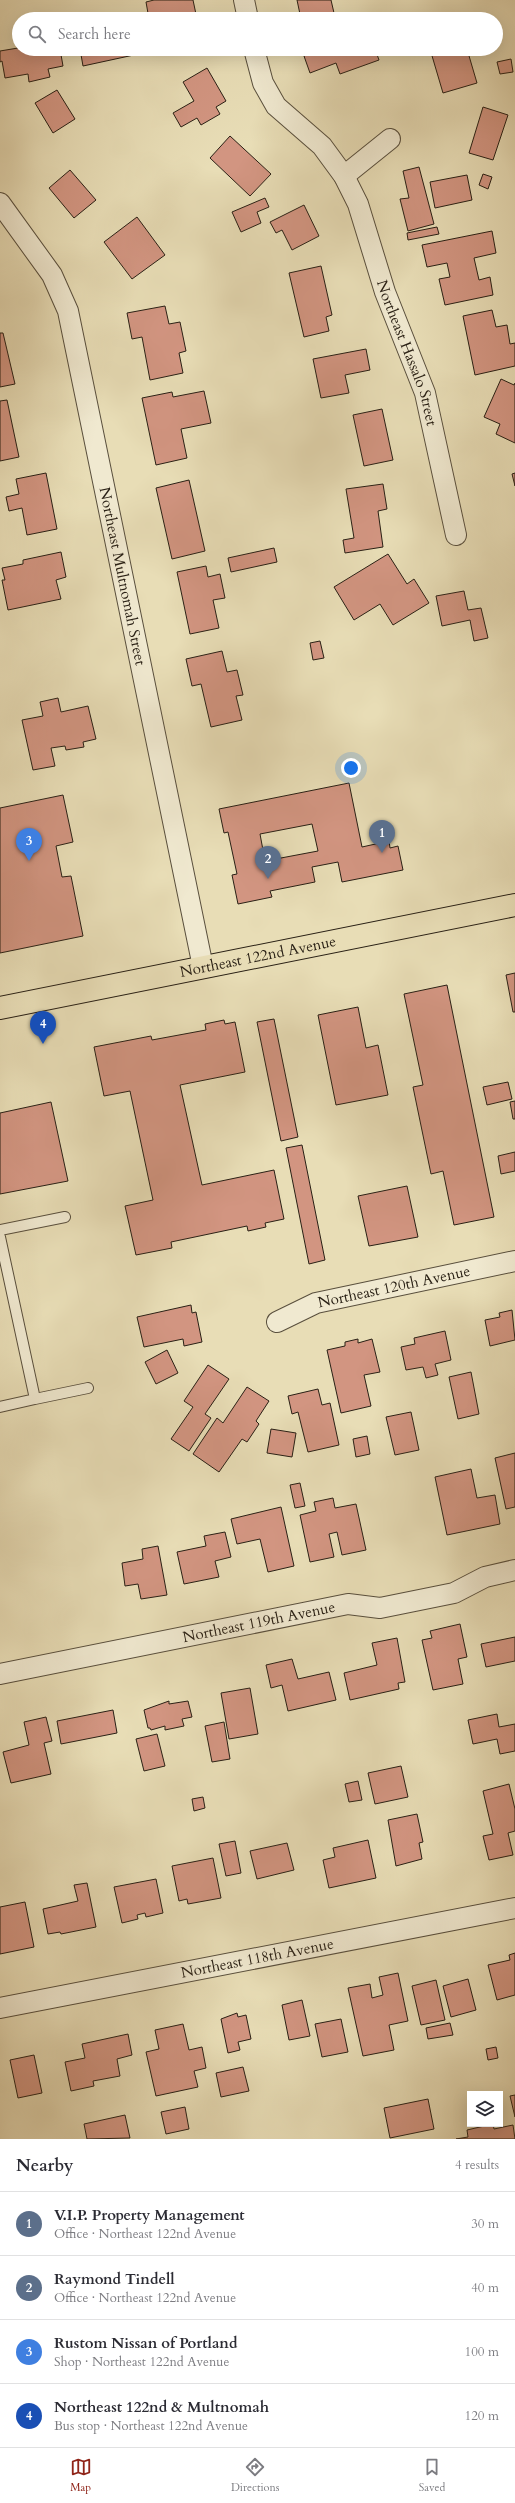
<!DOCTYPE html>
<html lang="en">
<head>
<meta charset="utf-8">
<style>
	:root { --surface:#fff; --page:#f7f7f7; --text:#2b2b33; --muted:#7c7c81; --line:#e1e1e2; --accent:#8f2418 }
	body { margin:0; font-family:Cardo,serif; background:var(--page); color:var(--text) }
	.controls { position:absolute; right:12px; bottom:12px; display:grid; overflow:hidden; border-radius:0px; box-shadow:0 4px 16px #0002 }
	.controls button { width:36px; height:36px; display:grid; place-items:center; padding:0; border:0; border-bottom:1px solid var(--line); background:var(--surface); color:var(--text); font:20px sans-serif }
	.you { position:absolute; left:351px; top:768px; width:14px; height:14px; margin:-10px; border:3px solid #fff; border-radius:50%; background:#1a73e8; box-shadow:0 0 0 6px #1a73e833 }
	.badge { display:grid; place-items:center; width:26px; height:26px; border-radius:50%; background:var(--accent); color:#fff; font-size:13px; font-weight:700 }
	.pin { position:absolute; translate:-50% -33px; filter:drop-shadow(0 1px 2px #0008) }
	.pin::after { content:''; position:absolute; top:21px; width:14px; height:12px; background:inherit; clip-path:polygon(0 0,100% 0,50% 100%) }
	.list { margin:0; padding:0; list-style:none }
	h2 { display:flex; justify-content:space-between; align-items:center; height:52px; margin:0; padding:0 16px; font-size:17px }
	h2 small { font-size:13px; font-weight:400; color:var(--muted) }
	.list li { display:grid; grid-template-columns:26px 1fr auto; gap:12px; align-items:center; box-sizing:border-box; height:64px; padding:0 16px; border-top:1px solid var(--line) }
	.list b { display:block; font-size:15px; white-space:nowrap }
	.list p { margin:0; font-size:13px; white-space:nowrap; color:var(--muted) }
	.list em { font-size:13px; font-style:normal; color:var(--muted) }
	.icon { flex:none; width:22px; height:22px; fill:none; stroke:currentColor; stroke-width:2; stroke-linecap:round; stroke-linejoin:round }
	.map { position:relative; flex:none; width:515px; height:2139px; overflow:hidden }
	.search { position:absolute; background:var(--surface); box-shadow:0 4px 16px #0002; left:12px; right:12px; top:12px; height:44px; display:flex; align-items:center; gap:10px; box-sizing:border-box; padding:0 14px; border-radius:22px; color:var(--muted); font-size:15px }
	.sheet { height:308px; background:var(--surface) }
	nav { display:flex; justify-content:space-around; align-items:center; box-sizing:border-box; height:56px; border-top:1px solid var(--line); background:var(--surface); font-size:11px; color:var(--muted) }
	nav a { display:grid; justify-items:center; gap:2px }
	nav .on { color:var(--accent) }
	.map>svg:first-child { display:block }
</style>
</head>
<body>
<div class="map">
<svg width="515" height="2139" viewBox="0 0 515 2139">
	<rect width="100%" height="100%" fill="#e8ddb6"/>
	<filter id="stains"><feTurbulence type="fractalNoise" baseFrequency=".005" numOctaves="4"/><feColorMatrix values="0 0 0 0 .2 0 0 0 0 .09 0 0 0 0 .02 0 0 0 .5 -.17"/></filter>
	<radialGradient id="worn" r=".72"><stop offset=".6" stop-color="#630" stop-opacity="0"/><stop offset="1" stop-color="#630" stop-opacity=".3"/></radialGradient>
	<!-- building -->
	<path fill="#d29581" stroke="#292015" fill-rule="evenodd" d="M 154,0 L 193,0 L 197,19 L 149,19 L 146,2 Z
		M 297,0 L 331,0 L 334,13 L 301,19 Z
		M 17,44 L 19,44 L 19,49 L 60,49 L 63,66 L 48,69 L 50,77 L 29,82 L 28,74 L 5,78 L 2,61 L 0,62 L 0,51 L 18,48 Z
		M 80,49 L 142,49 L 143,53 L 83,66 Z
		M 323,49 L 375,49 L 379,60 L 340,74 L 336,63 L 310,73 L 304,56 Z
		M 430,49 L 467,49 L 477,83 L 443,93 Z
		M 511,59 L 513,72 L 500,74 L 497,62 Z
		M 207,68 L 226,101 L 216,107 L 220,114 L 201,125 L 197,118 L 181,127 L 173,113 L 194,101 L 183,82 Z
		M 57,90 L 75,119 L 53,133 L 35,103 Z
		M 483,107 L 508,115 L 493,160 L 469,153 Z
		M 230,136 L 271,174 L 250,196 L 210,158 Z
		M 419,167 L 434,224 L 408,231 L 400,199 L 409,198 L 403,171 Z
		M 70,170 L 96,200 L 74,218 L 49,188 Z
		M 483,174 L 492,177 L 488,189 L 479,185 Z
		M 467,175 L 472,200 L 435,208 L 430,182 Z
		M 265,198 L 269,207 L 257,212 L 261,223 L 241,232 L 232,212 Z
		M 304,205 L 319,236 L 292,250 L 282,230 L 276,233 L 270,222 Z
		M 137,217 L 165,255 L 132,279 L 104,242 Z
		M 437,227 L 439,234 L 408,240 L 407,233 Z
		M 492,231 L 496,253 L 474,258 L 479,280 L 490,277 L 493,295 L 445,305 L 439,279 L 450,277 L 447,263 L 427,267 L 422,245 Z
		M 321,266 L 332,315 L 326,317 L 329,331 L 304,337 L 289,273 Z
		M 165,306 L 169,324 L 180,322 L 186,351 L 179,353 L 183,373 L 150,380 L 142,337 L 132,339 L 127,313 Z
		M 492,310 L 496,327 L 507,325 L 510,344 L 515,343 L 515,366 L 475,375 L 463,316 Z
		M 0,333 L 3,333 L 15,384 L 0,387 Z
		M 366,349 L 370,370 L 345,375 L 349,393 L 321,398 L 313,359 Z
		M 501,379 L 514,385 L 515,383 L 515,443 L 496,434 L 500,424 L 484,417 Z
		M 204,391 L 211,423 L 181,429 L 187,458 L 156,465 L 142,398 L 172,392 L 173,397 Z
		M 7,400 L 19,457 L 0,461 L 0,401 Z
		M 382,409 L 393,460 L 364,466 L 353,415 Z
		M 46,473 L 57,529 L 27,535 L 22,508 L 9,511 L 6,497 L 19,494 L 16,479 Z
		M 515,473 L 515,486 L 512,474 Z
		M 189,480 L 205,551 L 172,559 L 156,488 Z
		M 383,484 L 387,509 L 378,511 L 383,547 L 345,553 L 343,540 L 354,538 L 346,489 Z
		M 274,548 L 277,562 L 231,572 L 228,558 Z
		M 61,552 L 66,577 L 56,580 L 61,599 L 8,610 L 2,580 L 5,580 L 2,568 L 23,564 L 23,560 Z
		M 388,554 L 407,584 L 414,579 L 429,603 L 393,625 L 380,604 L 354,620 L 334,587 Z
		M 206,566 L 208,577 L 220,574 L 225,598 L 213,600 L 219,628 L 190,634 L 177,572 Z
		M 464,591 L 468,610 L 481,608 L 488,638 L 474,641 L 470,620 L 442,626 L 436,596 Z
		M 320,641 L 324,658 L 313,660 L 310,643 Z
		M 222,651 L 227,672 L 237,670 L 243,695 L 236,696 L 242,720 L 211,727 L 201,684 L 192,686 L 186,659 Z
		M 58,698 L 61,712 L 88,706 L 96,739 L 83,742 L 84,747 L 66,750 L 65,746 L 51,748 L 55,766 L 33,770 L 22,720 L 43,716 L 40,702 Z
		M 349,783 L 362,847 L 389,841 L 390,848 L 398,846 L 403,870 L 342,882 L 338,862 L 312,867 L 315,882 L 270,891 L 272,897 L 238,904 L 232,875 L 237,874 L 228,832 L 224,833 L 219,809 ZM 312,824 L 318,851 L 265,861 L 260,834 Z
		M 63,795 L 73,842 L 56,846 L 62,877 L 71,876 L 83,936 L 0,953 L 0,808 Z
		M 515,973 L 515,1012 L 513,1012 L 506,975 Z
		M 447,985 L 494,1217 L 454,1225 L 443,1171 L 431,1174 L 413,1087 L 423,1085 L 404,994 Z
		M 358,1007 L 366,1048 L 378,1045 L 388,1095 L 336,1105 L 318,1015 Z
		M 274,1019 L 298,1137 L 281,1141 L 257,1022 Z
		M 224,1020 L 225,1024 L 235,1022 L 245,1072 L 180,1085 L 202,1185 L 274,1170 L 284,1219 L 265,1223 L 266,1227 L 248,1231 L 247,1226 L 171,1242 L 172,1248 L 136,1255 L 125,1206 L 153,1200 L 130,1091 L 104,1096 L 94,1047 L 151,1036 L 152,1040 L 206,1030 L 205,1024 Z
		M 508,1082 L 512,1099 L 487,1105 L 483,1087 Z
		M 515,1101 L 515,1119 L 513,1119 L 510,1102 Z
		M 51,1102 L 68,1181 L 0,1194 L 0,1113 Z
		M 302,1145 L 325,1260 L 309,1264 L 286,1148 Z
		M 515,1152 L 515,1171 L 501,1174 L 498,1156 Z
		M 407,1186 L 418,1237 L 369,1246 L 358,1196 Z
		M 191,1305 L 192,1313 L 196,1312 L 202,1342 L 184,1346 L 183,1339 L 144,1347 L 137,1317 Z
		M 512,1310 L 515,1340 L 490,1346 L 485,1320 L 500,1317 L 499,1313 Z
		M 445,1331 L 451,1360 L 435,1364 L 438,1375 L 426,1378 L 423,1367 L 406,1370 L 401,1347 L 415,1344 L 414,1338 Z
		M 358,1339 L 358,1343 L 372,1339 L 380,1372 L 364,1375 L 371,1406 L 341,1413 L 327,1350 L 345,1346 L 345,1342 Z
		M 167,1350 L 178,1373 L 156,1384 L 145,1362 Z
		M 208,1365 L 229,1379 L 205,1414 L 211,1418 L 189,1451 L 171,1439 L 193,1407 L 184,1401 Z
		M 471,1372 L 479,1414 L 458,1419 L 449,1377 Z
		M 247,1387 L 269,1401 L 256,1421 L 259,1424 L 247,1442 L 242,1439 L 219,1472 L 193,1454 L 217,1418 L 223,1423 Z
		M 318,1389 L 322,1405 L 330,1403 L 339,1445 L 308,1452 L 298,1412 L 292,1414 L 288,1396 Z
		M 411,1412 L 419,1450 L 395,1455 L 386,1417 Z
		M 271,1429 L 296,1433 L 292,1457 L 267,1453 Z
		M 367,1436 L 370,1454 L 356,1457 L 353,1439 Z
		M 515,1453 L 515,1507 L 506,1509 L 495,1458 Z
		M 471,1469 L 477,1498 L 495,1495 L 500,1524 L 447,1535 L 435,1477 Z
		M 300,1483 L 305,1506 L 295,1508 L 290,1485 Z
		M 333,1498 L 335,1508 L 356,1504 L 366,1550 L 342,1555 L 337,1532 L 329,1534 L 334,1557 L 310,1562 L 300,1515 L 316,1511 L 314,1502 Z
		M 281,1507 L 294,1566 L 268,1572 L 260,1539 L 237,1544 L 231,1519 Z
		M 225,1532 L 231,1557 L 215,1561 L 219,1577 L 184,1584 L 177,1552 L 206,1546 L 204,1536 Z
		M 158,1546 L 167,1595 L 141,1599 L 138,1584 L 125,1586 L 122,1563 L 143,1559 L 142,1549 Z
		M 460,1624 L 467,1657 L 458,1659 L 463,1684 L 433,1690 L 422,1640 L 432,1638 L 430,1631 Z
		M 515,1637 L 515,1661 L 486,1667 L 481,1644 Z
		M 397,1638 L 405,1682 L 398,1683 L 399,1689 L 350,1700 L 344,1673 L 377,1665 L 372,1643 Z
		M 292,1659 L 298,1679 L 329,1672 L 336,1700 L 288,1711 L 282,1685 L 271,1688 L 266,1665 Z
		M 250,1688 L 258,1734 L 229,1739 L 221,1693 Z
		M 169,1701 L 169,1704 L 188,1701 L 192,1717 L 182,1719 L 184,1726 L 165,1730 L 165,1726 L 151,1730 L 150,1728 L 148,1728 L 144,1710 Z
		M 113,1710 L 117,1733 L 61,1744 L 57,1721 Z
		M 497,1714 L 499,1727 L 515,1724 L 515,1751 L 500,1754 L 497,1739 L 473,1744 L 468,1720 Z
		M 46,1717 L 52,1741 L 44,1743 L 51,1774 L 11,1783 L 3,1752 L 29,1745 L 24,1722 Z
		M 224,1722 L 230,1759 L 212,1762 L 205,1726 Z
		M 157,1734 L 165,1766 L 144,1771 L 136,1739 Z
		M 401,1766 L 408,1797 L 375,1804 L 368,1773 Z
		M 358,1781 L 362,1800 L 349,1802 L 345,1784 Z
		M 509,1784 L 515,1809 L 515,1831 L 508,1833 L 513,1855 L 489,1860 L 483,1836 L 493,1834 L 483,1791 Z
		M 203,1797 L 205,1808 L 194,1811 L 192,1799 Z
		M 417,1814 L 423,1842 L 419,1843 L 422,1859 L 396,1866 L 388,1820 Z
		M 368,1840 L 376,1878 L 329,1888 L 323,1860 L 335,1857 L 333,1848 Z
		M 235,1841 L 241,1873 L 226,1876 L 219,1844 Z
		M 287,1843 L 294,1870 L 257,1879 L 250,1851 Z
		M 213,1858 L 221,1898 L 188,1904 L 187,1899 L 179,1901 L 172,1866 Z
		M 156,1879 L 163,1913 L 146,1917 L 145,1913 L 137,1915 L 138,1919 L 122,1923 L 114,1887 Z
		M 87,1883 L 96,1927 L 61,1934 L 60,1932 L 48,1934 L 43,1909 L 78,1901 L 74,1885 Z
		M 25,1902 L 34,1947 L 0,1954 L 0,1907 Z
		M 515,1953 L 515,1995 L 497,2000 L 488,1965 L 510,1960 L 509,1955 Z
		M 398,1973 L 408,2021 L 389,2025 L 394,2050 L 363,2056 L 348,1988 L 370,1984 L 372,1998 L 383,1995 L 379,1977 Z
		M 468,1979 L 476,2010 L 451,2017 L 443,1986 Z
		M 436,1980 L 445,2020 L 421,2025 L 412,1986 Z
		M 302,2000 L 310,2036 L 289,2040 L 282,2005 Z
		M 237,2013 L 238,2017 L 246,2015 L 251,2039 L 238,2042 L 240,2050 L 228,2053 L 221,2019 Z
		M 341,2019 L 348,2052 L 322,2057 L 315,2024 Z
		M 450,2023 L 453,2035 L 428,2039 L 426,2028 Z
		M 183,2024 L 189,2050 L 202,2047 L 206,2068 L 194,2071 L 198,2087 L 156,2096 L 146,2052 L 159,2049 L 155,2030 Z
		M 128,2034 L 132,2055 L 117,2059 L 120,2076 L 93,2081 L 94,2086 L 71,2091 L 65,2062 L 85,2058 L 82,2044 Z
		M 496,2047 L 498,2058 L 488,2060 L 486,2049 Z
		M 34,2055 L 42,2093 L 18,2098 L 10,2060 Z
		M 243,2067 L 249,2091 L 221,2097 L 216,2073 Z
		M 515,2095 L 515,2117 L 510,2096 Z
		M 428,2099 L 434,2129 L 390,2138 L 384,2108 Z
		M 185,2107 L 189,2129 L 166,2134 L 161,2112 Z
		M 125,2115 L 130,2138 L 87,2139 L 84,2124 Z
		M 493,2124 L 494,2129 L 513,2125 L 515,2139 L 456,2139 L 468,2137 L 467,2130 Z"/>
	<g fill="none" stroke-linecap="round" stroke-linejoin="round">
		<defs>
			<path id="service" d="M 0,1230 L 65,1217
				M 0,1237 L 35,1399 L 0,1407
				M 35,1399 L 88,1388"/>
			<g id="minor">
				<path d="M 244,0 L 248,19"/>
				<path id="s1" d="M 254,49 L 263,83 L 276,106 L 322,146 L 344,176 L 358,204 L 385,292 L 425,393 L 456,535"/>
				<path d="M 344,176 L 390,139"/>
				<path id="s2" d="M 0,203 L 52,275 L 68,311 L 203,967"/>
				<path id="s3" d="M 277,1322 L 316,1303 L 515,1261"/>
				<path id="s4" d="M 0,1674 L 348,1604 L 380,1608 L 454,1593 L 485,1577 L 515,1570"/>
				<path id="s5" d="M 0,2008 L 515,1908"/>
			</g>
			<g id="primary">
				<path id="s6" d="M 0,1008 L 515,905"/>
			</g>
		</defs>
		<!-- service casing -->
		<use href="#service" stroke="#594f3d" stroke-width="12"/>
		<!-- minor casing -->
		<use href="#minor" stroke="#594f3d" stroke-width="22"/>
		<!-- primary casing -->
		<use href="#primary" stroke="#292015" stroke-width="24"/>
		<!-- service -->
		<use href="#service" stroke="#f0e9d0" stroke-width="10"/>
		<!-- minor -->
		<use href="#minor" stroke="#f0e9d0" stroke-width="20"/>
		<!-- primary -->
		<use href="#primary" stroke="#e8ddb6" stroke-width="22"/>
	</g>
	<g text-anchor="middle" stroke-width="4" stroke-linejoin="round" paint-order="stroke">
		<!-- street labels -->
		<g font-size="15" fill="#292015" stroke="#f0e9d0">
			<text dy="5" stroke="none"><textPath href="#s1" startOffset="348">Northeast Hassalo Street</textPath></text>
			<text dy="5" stroke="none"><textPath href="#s2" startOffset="399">Northeast Multnomah Street</textPath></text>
			<text dy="5" stroke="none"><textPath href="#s6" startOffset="263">Northeast 122nd Avenue</textPath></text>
			<text dy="5" stroke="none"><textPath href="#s3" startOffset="123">Northeast 120th Avenue</textPath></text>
			<text dy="5" stroke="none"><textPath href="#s4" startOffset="264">Northeast 119th Avenue</textPath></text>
			<text dy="5" stroke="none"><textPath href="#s5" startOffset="262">Northeast 118th Avenue</textPath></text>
		</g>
	</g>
	<rect width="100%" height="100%" filter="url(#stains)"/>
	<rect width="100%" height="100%" fill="url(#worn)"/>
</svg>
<div class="controls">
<button><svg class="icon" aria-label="layers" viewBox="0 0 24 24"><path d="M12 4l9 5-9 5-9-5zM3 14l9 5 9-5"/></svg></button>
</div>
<div class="you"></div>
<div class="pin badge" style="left:382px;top:853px;background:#5c6f8a">1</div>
<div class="pin badge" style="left:268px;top:879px;background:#5c6f8a">2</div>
<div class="pin badge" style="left:29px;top:861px;background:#3f7fe0">3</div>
<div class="pin badge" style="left:43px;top:1044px;background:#1a4fb4">4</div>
<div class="search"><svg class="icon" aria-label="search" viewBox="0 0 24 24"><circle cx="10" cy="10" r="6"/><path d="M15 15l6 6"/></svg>Search here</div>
</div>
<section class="sheet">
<h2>Nearby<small>4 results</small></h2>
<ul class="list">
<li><span class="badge" style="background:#5c6f8a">1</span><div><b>V.I.P. Property Management</b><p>Office · Northeast 122nd Avenue</p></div><em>30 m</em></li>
<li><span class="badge" style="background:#5c6f8a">2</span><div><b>Raymond Tindell</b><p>Office · Northeast 122nd Avenue</p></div><em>40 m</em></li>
<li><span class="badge" style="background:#3f7fe0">3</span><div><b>Rustom Nissan of Portland</b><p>Shop · Northeast 122nd Avenue</p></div><em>100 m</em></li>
<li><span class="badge" style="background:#1a4fb4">4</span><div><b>Northeast 122nd &amp; Multnomah</b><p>Bus stop · Northeast 122nd Avenue</p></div><em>120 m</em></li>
</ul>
</section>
<nav>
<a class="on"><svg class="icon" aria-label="map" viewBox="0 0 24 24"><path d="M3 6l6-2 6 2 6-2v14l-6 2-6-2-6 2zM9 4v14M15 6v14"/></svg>Map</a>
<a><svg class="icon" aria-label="directions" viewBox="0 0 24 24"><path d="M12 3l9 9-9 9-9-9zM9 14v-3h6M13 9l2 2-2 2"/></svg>Directions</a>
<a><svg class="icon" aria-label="saved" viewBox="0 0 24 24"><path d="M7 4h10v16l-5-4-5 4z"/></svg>Saved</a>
</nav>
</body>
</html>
